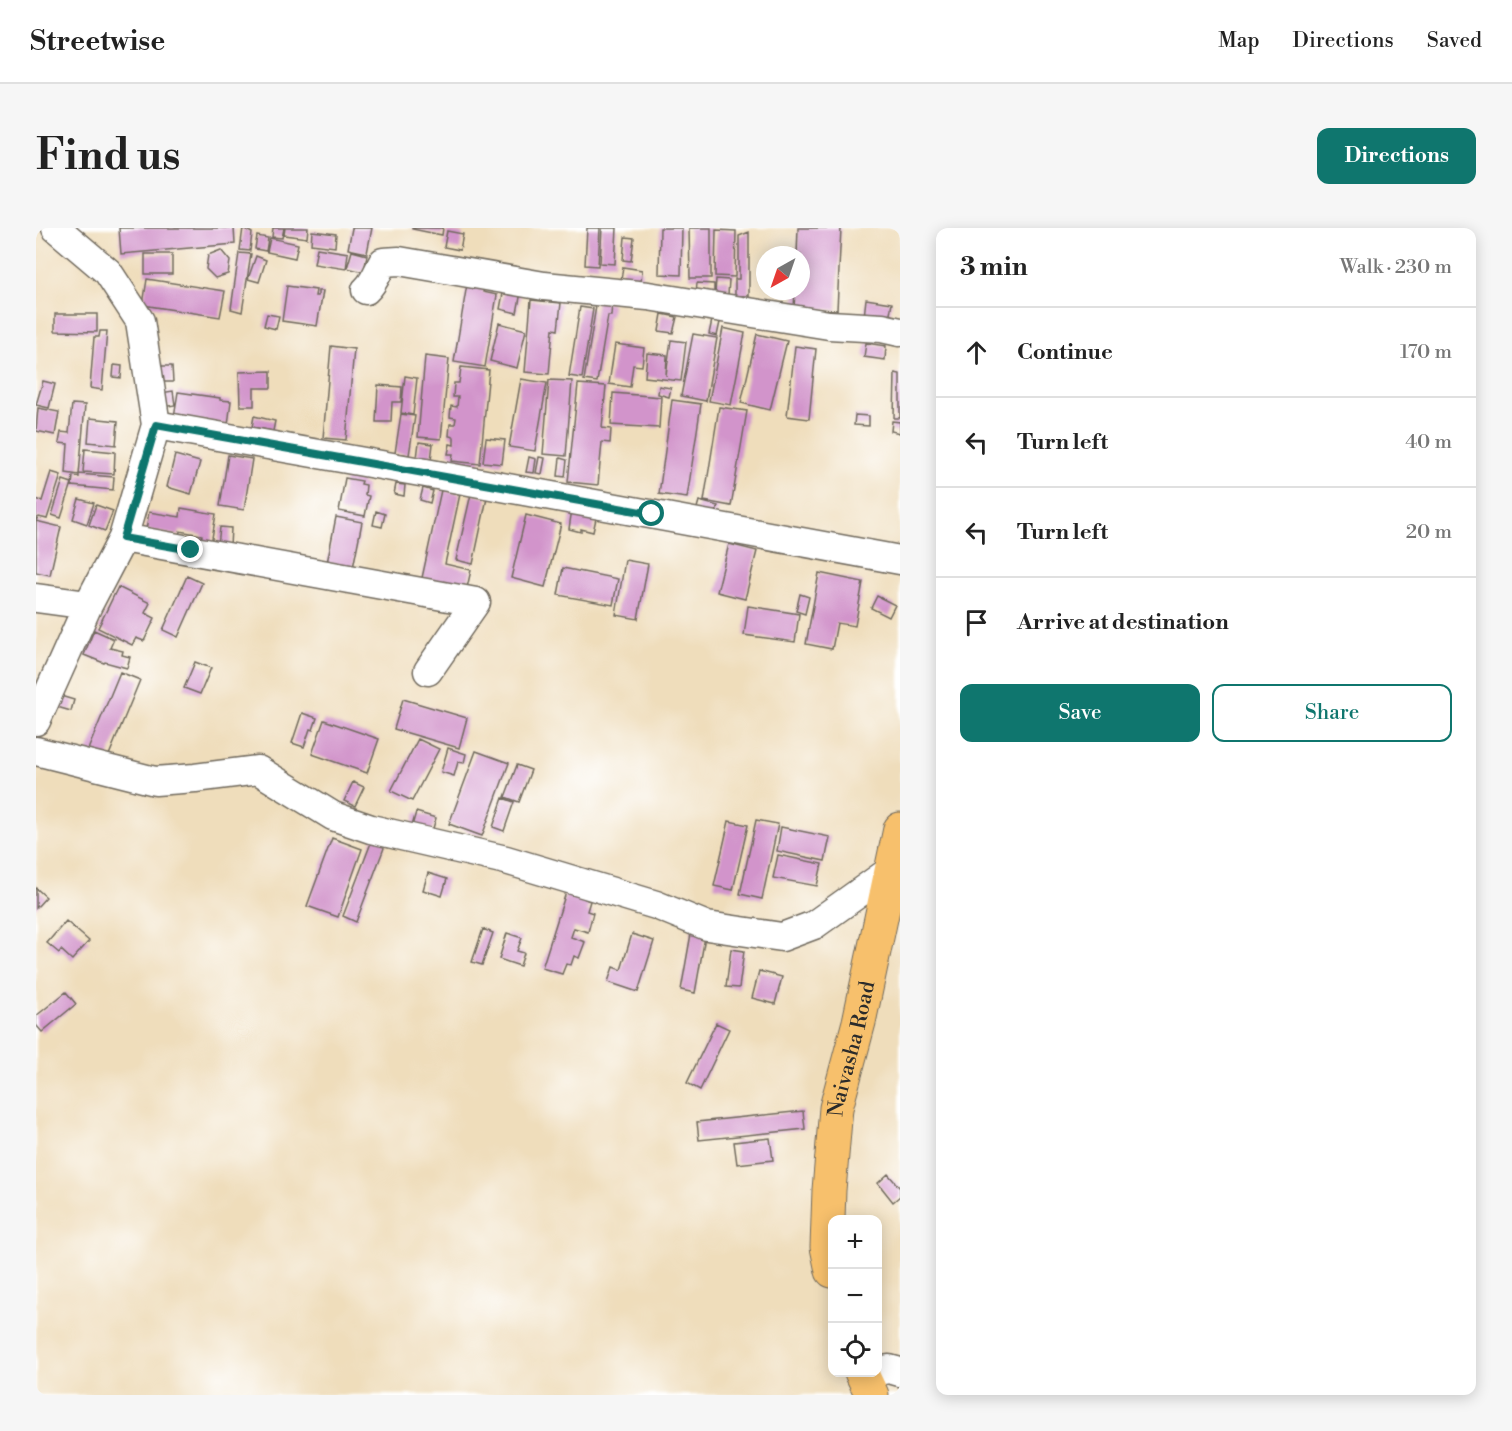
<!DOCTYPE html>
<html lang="en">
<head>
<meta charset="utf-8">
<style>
	:root { --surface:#fff; --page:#f6f6f6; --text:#222; --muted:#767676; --line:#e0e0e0; --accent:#0f766e }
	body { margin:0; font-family:"Libre Bodoni",serif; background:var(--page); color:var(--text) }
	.controls { position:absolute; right:18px; bottom:18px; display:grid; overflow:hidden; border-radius:12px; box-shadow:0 3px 15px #0003 }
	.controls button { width:54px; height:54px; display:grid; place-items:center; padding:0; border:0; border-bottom:2px solid var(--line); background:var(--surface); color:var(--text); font:30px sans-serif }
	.compass { position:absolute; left:720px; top:18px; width:54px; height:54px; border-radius:50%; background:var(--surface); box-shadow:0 3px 15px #0003; rotate:220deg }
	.stop { position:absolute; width:18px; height:18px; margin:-14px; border:4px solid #0f766e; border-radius:50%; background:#fff }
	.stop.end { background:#0f766e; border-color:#fff; box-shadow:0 2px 6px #0008 }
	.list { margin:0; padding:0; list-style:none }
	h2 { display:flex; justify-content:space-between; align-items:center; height:78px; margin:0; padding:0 24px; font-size:26px }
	h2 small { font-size:20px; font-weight:400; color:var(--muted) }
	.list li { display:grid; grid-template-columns:39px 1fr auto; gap:18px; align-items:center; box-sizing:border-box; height:90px; padding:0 24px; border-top:2px solid var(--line) }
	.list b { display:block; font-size:22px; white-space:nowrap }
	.list em { font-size:20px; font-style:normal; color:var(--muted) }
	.actions { display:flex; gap:12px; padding:18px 24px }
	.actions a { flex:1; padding:14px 0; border:2px solid var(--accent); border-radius:12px; text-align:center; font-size:21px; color:var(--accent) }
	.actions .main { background:var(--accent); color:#fff }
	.icon { flex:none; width:33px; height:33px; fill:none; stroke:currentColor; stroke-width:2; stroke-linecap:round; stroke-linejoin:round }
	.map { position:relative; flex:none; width:864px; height:1167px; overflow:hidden; border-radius:12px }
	header { display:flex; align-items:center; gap:36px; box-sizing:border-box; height:84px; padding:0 30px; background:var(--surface); border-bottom:2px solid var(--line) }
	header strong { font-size:28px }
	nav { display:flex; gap:33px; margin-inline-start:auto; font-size:21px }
	.intro { display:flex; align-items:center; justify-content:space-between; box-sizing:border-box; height:144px; padding:0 36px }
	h1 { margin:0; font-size:42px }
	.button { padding:15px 27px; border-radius:12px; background:var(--accent); color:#fff; font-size:21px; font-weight:700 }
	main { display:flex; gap:36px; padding:0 36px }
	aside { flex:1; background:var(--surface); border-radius:12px; box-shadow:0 3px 15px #0003 }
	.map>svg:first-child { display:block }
</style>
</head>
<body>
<header>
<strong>Streetwise</strong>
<nav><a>Map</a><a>Directions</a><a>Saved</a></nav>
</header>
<div class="intro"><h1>Find us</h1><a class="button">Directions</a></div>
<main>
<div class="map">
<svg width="864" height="1167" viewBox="0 0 864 1167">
	<rect width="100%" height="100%" fill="#fff"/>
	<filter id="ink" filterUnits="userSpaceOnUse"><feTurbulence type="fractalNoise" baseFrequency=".0167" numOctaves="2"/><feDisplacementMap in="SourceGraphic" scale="12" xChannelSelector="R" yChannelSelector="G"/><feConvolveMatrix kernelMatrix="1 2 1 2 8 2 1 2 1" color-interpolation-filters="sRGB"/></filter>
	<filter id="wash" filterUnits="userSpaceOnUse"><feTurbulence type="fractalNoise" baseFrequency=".008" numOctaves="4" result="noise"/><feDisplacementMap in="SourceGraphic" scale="24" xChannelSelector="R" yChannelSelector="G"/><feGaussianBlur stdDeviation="1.35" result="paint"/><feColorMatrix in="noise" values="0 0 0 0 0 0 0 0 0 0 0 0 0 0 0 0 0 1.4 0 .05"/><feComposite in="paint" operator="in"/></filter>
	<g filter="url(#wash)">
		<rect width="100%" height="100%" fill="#efddbb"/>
		<g id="blocks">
			<!-- building -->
			<path fill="#d294cb" d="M 83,0 L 198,0 L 199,16 L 85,26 Z
				M 207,0 L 216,5 L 214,23 L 204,22 Z
				M 237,0 L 248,0 L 246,10 L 236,9 Z
				M 249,0 L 272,0 L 271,10 L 248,7 Z
				M 316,0 L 336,0 L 331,25 L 312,21 Z
				M 376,0 L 407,0 L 406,7 L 376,1 Z
				M 551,0 L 564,0 L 562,38 L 549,37 Z
				M 566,0 L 581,0 L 579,36 L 564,35 Z
				M 624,0 L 646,0 L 645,47 L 623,46 Z
				M 653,0 L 675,0 L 675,50 L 654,50 Z
				M 762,0 L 805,0 L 801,82 L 758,80 L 759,63 L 765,63 L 765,27 L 761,27 Z
				M 680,2 L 700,3 L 699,49 L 679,48 Z
				M 276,3 L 300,6 L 299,19 L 275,16 Z
				M 411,3 L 427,6 L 424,22 L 408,19 Z
				M 713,4 L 713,68 L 699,68 L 699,51 L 703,51 L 703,8 Z
				M 221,8 L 232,10 L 230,23 L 219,21 Z
				M 589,9 L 598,10 L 595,33 L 587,32 Z
				M 234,10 L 262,16 L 259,30 L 231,24 Z
				M 281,20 L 312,25 L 310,41 L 278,36 Z
				M 185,22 L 194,33 L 192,46 L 179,50 L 170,41 L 172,27 Z
				M 316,23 L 331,27 L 328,44 L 311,40 Z
				M 203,25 L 215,26 L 206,84 L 195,81 Z
				M 109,26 L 136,26 L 136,46 L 109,46 Z
				M 220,28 L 230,32 L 223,54 L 212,51 Z
				M 587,39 L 606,42 L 605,55 L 585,52 Z
				M 111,51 L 189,63 L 184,89 L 107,77 Z
				M 680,51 L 693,52 L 692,67 L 679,66 Z
				M 661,55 L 678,56 L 678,65 L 660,65 Z
				M 431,56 L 448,59 L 447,64 L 461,67 L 449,139 L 418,134 Z
				M 251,58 L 280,62 L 279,68 L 282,68 L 282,63 L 287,63 L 281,98 L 246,93 Z
				M 468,60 L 485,64 L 481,85 L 464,81 Z
				M 830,71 L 856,75 L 853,92 L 828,89 Z
				M 495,72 L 525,75 L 522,102 L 517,101 L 513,146 L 489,144 Z
				M 561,72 L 576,75 L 575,88 L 572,88 L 561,154 L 548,152 Z
				M 544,79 L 557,81 L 546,150 L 533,148 Z
				M 19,86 L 61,86 L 61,104 L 19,103 Z
				M 231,86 L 243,88 L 240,101 L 228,98 Z
				M 626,86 L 641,89 L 637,105 L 623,103 Z
				M 676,92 L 684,94 L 681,108 L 673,106 Z
				M 463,95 L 490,102 L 481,140 L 454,133 Z
				M 687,100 L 709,105 L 695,177 L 673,173 Z
				M 64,103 L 71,103 L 66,162 L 54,160 L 58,109 L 63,109 Z
				M 657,106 L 681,110 L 670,173 L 645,168 Z
				M 721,106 L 751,113 L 734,182 L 705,175 Z
				M 635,112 L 650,114 L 645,153 L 609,149 L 611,125 L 631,127 L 630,148 Z
				M 830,115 L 850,118 L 849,132 L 828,129 Z
				M 579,116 L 608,120 L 606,138 L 597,137 L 594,159 L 573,156 Z
				M 295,118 L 318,121 L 310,212 L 287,210 Z
				M 759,118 L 780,121 L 773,191 L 751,188 Z
				M 389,128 L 413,131 L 405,211 L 382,209 Z
				M 78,137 L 86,138 L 85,150 L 77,149 Z
				M 122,138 L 136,138 L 137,154 L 122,154 Z
				M 425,139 L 453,142 L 444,236 L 416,233 L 417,226 L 412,226 L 414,216 L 418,217 L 418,209 L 413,208 L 414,196 L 419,196 L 420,190 L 414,189 L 415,178 L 421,179 L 422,169 L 417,169 L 418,155 L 423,155 Z
				M 235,143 L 235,160 L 218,160 L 218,178 L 204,178 L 203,144 Z
				M 859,145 L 864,146 L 864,190 L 858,190 Z
				M 369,148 L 381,150 L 377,187 L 365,185 Z
				M 485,151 L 511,155 L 499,223 L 473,219 Z
				M 513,152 L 536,153 L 530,228 L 507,226 Z
				M 7,153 L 19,156 L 13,180 L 0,177 Z
				M 542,156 L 570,158 L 566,200 L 575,201 L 574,215 L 566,214 L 562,257 L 532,254 Z
				M 342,157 L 366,159 L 365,174 L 356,174 L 355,194 L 340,194 Z
				M 623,158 L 635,160 L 633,169 L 622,166 Z
				M 137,163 L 139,177 L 127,179 L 124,165 Z
				M 142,164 L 184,170 L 184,172 L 195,173 L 192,197 L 138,189 Z
				M 577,165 L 625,169 L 623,200 L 575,197 Z
				M 636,172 L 665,176 L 651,270 L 623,266 Z
				M 36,176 L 49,177 L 43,247 L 30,245 L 32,216 L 23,215 L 25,204 L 33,205 Z
				M 683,179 L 711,183 L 695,278 L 668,273 Z
				M 2,180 L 23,184 L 19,207 L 0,203 Z
				M 365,186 L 379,188 L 373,227 L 359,225 Z
				M 819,187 L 833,188 L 833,198 L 818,197 Z
				M 218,188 L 239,193 L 237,203 L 216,199 Z
				M 54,190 L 82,193 L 80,217 L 52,214 Z
				M 856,193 L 864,194 L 864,205 L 855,203 Z
				M 450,210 L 469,212 L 466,236 L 447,234 Z
				M 383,214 L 397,216 L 395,232 L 381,230 Z
				M 49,221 L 79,224 L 78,246 L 47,244 Z
				M 139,227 L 164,234 L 155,266 L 131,259 Z
				M 192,227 L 216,231 L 208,282 L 184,278 Z
				M 493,229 L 500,231 L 498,245 L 490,244 Z
				M 503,229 L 509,230 L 506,246 L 500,245 Z
				M 524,230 L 531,232 L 529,249 L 522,248 Z
				M 15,244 L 25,247 L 11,291 L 3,289 L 0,292 L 0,271 L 6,273 Z
				M 43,246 L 78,249 L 77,262 L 36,258 L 37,248 L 43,249 Z
				M 309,250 L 326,253 L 325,256 L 330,257 L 329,267 L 333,268 L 329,288 L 303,283 Z
				M 27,252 L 36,255 L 25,290 L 16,287 Z
				M 360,256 L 369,257 L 368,268 L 358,266 Z
				M 387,260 L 397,263 L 394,275 L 384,272 Z
				M 405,262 L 424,266 L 409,336 L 435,342 L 431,360 L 386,350 Z
				M 435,266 L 451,270 L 437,336 L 420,332 Z
				M 43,271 L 58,275 L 51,296 L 37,291 Z
				M 663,273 L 682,278 L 678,292 L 659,287 Z
				M 60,277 L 77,283 L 69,303 L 53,297 Z
				M 145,280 L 180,286 L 175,316 L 164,315 L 166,307 L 144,303 L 143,308 L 110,302 L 113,284 L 144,289 Z
				M 536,281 L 561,286 L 557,304 L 545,301 L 545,304 L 533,301 Z
				M 340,283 L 349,286 L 346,299 L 337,297 Z
				M 490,287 L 525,296 L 509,359 L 475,350 Z
				M 300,289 L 326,294 L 317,340 L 291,335 Z
				M 0,293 L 25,299 L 14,347 L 0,344 Z
				M 184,299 L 195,300 L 194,318 L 182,317 Z
				M 693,316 L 721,323 L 709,371 L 681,364 Z
				M 589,332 L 612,336 L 602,391 L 580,387 Z
				M 527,340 L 582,351 L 577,377 L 522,367 Z
				M 783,345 L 827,354 L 819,398 L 801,395 L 796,421 L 770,416 Z
				M 151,348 L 166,355 L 142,409 L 127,402 Z
				M 82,359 L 114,375 L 109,385 L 119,390 L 108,413 L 100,410 L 96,417 L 62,400 Z
				M 764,366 L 773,369 L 769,386 L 760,383 Z
				M 841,368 L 859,377 L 853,389 L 835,380 Z
				M 712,378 L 763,386 L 759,414 L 708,407 Z
				M 58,402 L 78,411 L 74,420 L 87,423 L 86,427 L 94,429 L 91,440 L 69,434 L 68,435 L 48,427 Z
				M 159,434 L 175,440 L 164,466 L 148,460 Z
				M 84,444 L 104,452 L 71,532 L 51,524 Z
				M 18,466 L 38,472 L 35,483 L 14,477 Z
				M 367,471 L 431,490 L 423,520 L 358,501 Z
				M 266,485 L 281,490 L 277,502 L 274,501 L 268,519 L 256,515 Z
				M 288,492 L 343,511 L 331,545 L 276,526 Z
				M 382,511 L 403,521 L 376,573 L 355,563 Z
				M 412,520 L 430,526 L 428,535 L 422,534 L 418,548 L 405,544 Z
				M 440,523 L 473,535 L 446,608 L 413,596 Z
				M 481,537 L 495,542 L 483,574 L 469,569 Z
				M 317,554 L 328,559 L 319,578 L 308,573 Z
				M 467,570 L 478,574 L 468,603 L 457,599 Z
				M 380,584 L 400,590 L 396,604 L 376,598 Z
				M 720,592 L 742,596 L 726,671 L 704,666 Z
				M 693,593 L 712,597 L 697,662 L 678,658 Z
				M 745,599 L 794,609 L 789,633 L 741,623 Z
				M 338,607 L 351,612 L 320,694 L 307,688 Z
				M 296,610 L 326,621 L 302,689 L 271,678 Z
				M 742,627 L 786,636 L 781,658 L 737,650 Z
				M 392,645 L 411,651 L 406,668 L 387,662 Z
				M 532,658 L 551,664 L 549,671 L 554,673 L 551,683 L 557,685 L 552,704 L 538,700 L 535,709 L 549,714 L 543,730 L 538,728 L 535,737 L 530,736 L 526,746 L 506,740 Z
				M 0,660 L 10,669 L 0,680 Z
				M 30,693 L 53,713 L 36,732 L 25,722 L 23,725 L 11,715 Z
				M 656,700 L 670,703 L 659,765 L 645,762 Z
				M 447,701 L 457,705 L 446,737 L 436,734 Z
				M 471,705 L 486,710 L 481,723 L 488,725 L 484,738 L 463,731 Z
				M 596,706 L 618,713 L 602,764 L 572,754 L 577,739 L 585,742 Z
				M 695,721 L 708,723 L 703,760 L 690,759 Z
				M 723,743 L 746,749 L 739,776 L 716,770 Z
				M 30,764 L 40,776 L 6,804 L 0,797 L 0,788 Z
				M 680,795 L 693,801 L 664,862 L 651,855 Z
				M 767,883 L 769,901 L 663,912 L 661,894 Z
				M 734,910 L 737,932 L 701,936 L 698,914 Z
				M 852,946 L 864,960 L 864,968 L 857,974 L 842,955 Z"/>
		</g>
	</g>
	<g filter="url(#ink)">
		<use href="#blocks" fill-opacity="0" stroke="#70695d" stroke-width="1.5"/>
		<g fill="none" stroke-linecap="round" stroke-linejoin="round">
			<defs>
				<path id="minor" d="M 20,0 L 72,44 L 104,93 L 120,197 L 390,245 L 864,332
					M 330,62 C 338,55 342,43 347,34 L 363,33 L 508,58 L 612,68 L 793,97 L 846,100 L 864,104
					M 87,310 L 440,374 L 392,443
					M 0,370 L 52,377
					M 0,493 L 52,377 L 87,310 L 120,197
					M 0,523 L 119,553 L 159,550 L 222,542 L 297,588 L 335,601 L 470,632 L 620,677 L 671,698 L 746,709 L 778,697 L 855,642
					M 842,1143 L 853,1141 L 864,1144"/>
				<g id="major">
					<path id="s1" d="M 796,1043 L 791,1019 L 793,962 L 800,880 L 823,794 L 864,601"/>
					<path d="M 825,1144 L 836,1167"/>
				</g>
			</defs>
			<!-- minor casing -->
			<use href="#minor" stroke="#70695d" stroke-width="31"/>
			<!-- major casing -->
			<use href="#major" stroke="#70695d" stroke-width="35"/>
			<!-- minor -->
			<use href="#minor" stroke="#fff" stroke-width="28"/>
			<!-- major -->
			<use href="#major" stroke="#f7c06c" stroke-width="33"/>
		</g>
	</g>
	<g fill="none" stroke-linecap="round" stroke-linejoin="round" filter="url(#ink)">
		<!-- route -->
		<path stroke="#0f766e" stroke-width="8" d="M 155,322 L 87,310 L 120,197 L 616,286"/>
	</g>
	<g text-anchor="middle" stroke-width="6" stroke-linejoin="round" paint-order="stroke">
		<!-- street labels -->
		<g font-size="21" fill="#2b2b2b" stroke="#fff">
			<text dy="7" stroke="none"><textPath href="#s1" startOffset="225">Naivasha Road</textPath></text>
		</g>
	</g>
</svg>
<div class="controls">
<button>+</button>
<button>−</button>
<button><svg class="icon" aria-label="locate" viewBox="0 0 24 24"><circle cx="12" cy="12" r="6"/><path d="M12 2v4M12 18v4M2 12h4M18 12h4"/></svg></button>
</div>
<svg class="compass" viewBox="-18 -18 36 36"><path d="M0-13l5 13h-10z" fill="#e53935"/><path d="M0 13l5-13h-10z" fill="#767676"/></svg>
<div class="stop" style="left:616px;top:286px"></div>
<div class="stop end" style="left:155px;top:322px"></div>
</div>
<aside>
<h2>3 min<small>Walk · 230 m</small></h2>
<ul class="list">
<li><svg class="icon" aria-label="ahead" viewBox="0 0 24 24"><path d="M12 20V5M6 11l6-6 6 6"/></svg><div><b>Continue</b></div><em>170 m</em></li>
<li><svg class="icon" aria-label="left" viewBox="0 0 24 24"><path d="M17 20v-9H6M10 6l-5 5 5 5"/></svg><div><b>Turn left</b></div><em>40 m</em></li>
<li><svg class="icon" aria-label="left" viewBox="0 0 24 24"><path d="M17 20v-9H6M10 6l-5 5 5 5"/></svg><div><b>Turn left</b></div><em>20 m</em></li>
<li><svg class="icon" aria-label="arrive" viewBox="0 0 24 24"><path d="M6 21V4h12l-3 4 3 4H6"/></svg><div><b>Arrive at destination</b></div></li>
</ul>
<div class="actions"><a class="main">Save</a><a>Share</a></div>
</aside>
</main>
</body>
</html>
